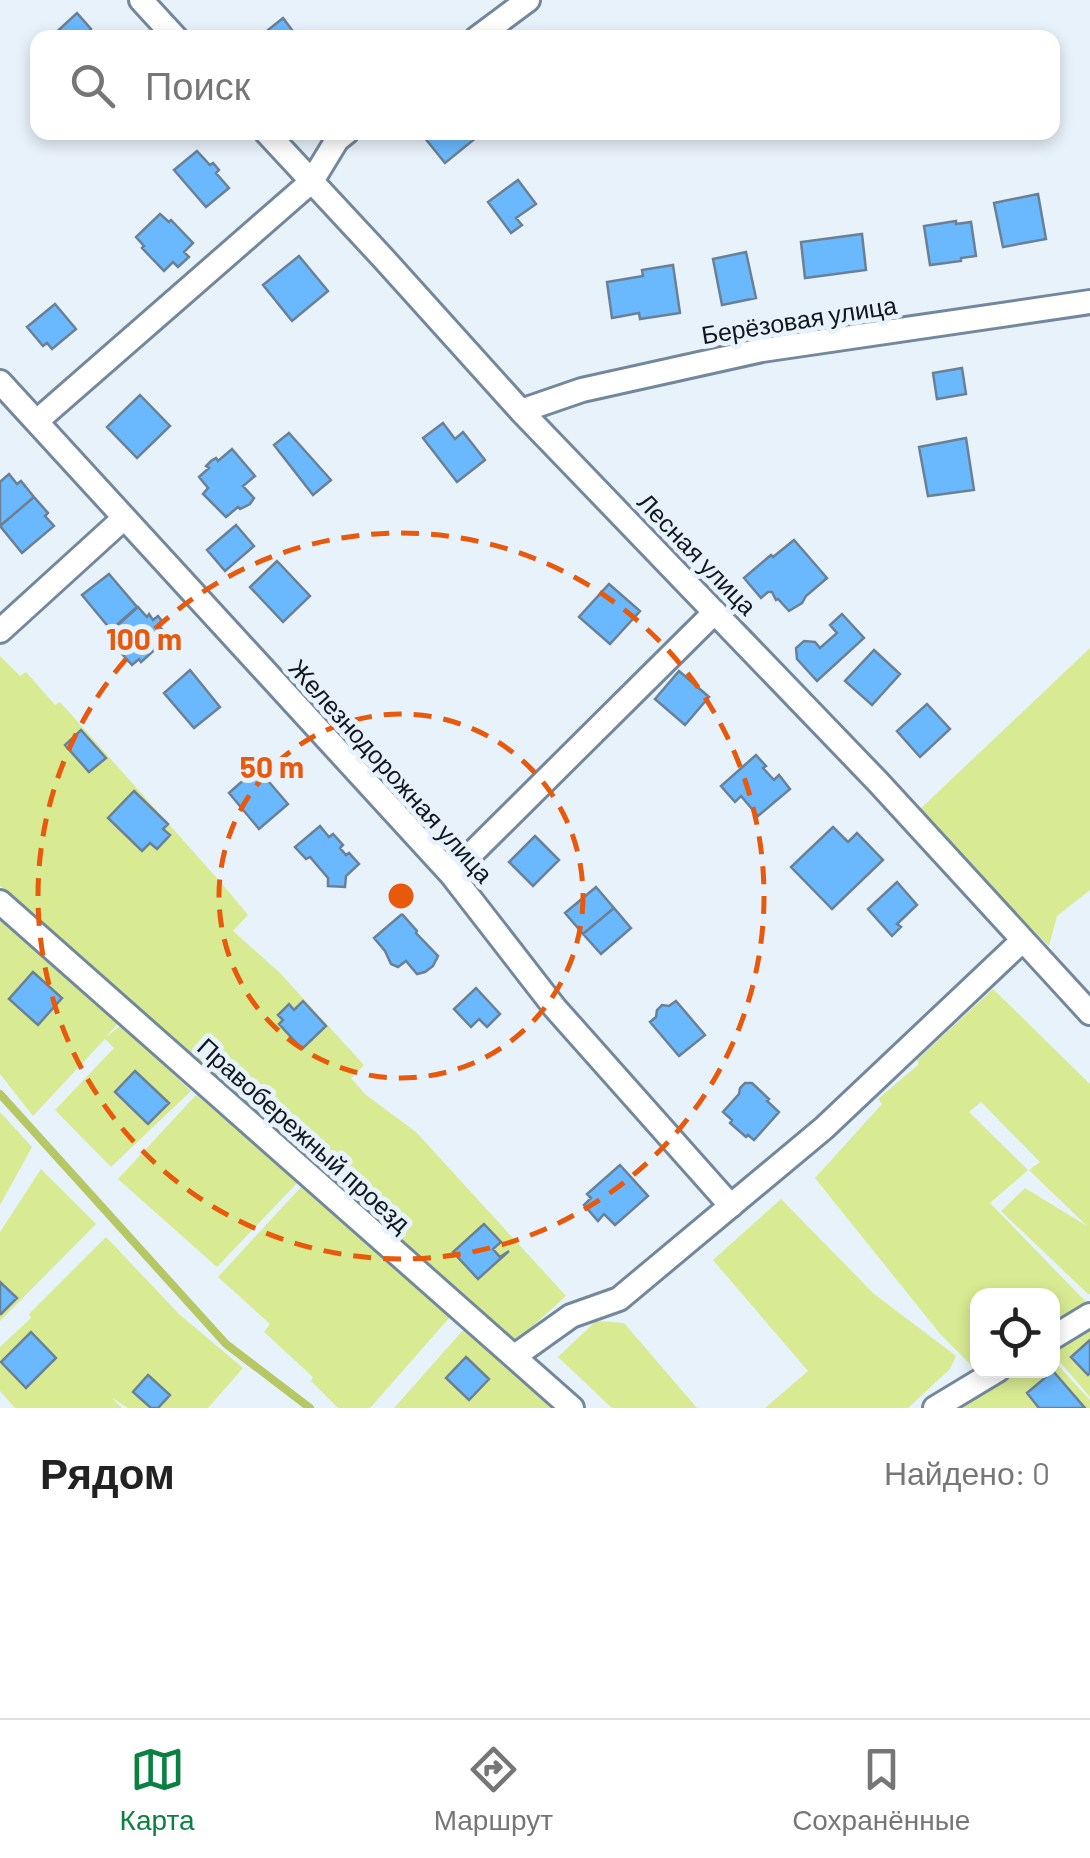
<!DOCTYPE html>
<html lang="ru">
<head>
<meta charset="utf-8">
<style>
	:root { --surface:#fff; --page:#f6f6f6; --text:#222; --muted:#767676; --line:#e0e0e0; --accent:#0b8043 }
	body { margin:0; font-family:Barlow,sans-serif; background:var(--page); color:var(--text) }
	.controls { position:absolute; right:30px; bottom:30px; display:grid; overflow:hidden; border-radius:20px; box-shadow:0 5px 15px #0003 }
	.controls button { width:90px; height:90px; display:grid; place-items:center; padding:0; border:0; border-bottom:2px solid var(--line); background:var(--surface); color:var(--text); font:50px sans-serif }
	.list { margin:0; padding:0; list-style:none }
	h2 { display:flex; justify-content:space-between; align-items:center; height:130px; margin:0; padding:0 40px; font-size:42px }
	h2 small { font-size:32px; font-weight:400; color:var(--muted) }
	.icon { flex:none; width:55px; height:55px; fill:none; stroke:currentColor; stroke-width:2; stroke-linecap:round; stroke-linejoin:round }
	.map { position:relative; flex:none; width:1090px; height:1408px; overflow:hidden }
	.search { position:absolute; background:var(--surface); box-shadow:0 5px 15px #0003; left:30px; right:30px; top:30px; height:110px; display:flex; align-items:center; gap:25px; box-sizing:border-box; padding:0 35px; border-radius:20px; color:var(--muted); font-size:38px }
	.sheet { height:310px; background:var(--surface) }
	nav { display:flex; justify-content:space-around; align-items:center; box-sizing:border-box; height:140px; border-top:2px solid var(--line); background:var(--surface); font-size:28px; color:var(--muted) }
	nav a { display:grid; justify-items:center; gap:5px }
	nav .on { color:var(--accent) }
	.map>svg:first-child { display:block }
</style>
</head>
<body>
<div class="map">
<svg width="1090" height="1408" viewBox="0 0 1090 1408">
	<rect width="100%" height="100%" fill="#e8f2fb"/>
	<!-- green -->
	<path fill="#d8ea92" d="M 1090,648 L 1090,890 L 1057,916 L 1049,946 L 979,877 L 918,811 Z
		M 0,656 L 20,676 L 26,672 L 55,705 L 60,702 L 223,885 L 248,915 L 233,931 L 279,972 L 364,1065 L 351,1078 L 366,1095 L 416,1132 L 566,1296 L 516,1341 L 358,1200 L 330,1180 L 241,1098 L 0,886 Z
		M 0,916 L 120,1021 L 105,1038 L 121,1025 L 191,1091 L 111,1167 L 55,1110 L 114,1048 L 105,1039 L 33,1116 L 0,1074 Z
		M 993,989 L 1090,1084 L 1090,1294 L 1088,1294 L 1001,1211 L 1025,1188 L 1087,1226 L 1029,1170 L 1040,1162 L 981,1102 L 969,1112 L 1028,1170 L 990,1203 L 1090,1306 L 1053,1328 L 1052,1296 L 978,1296 L 978,1370 L 979,1373 L 941,1335 L 815,1178 L 882,1104 L 878,1099 L 919,1064 L 917,1060 Z
		M 196,1095 L 250,1140 L 297,1183 L 217,1267 L 118,1179 Z
		M 0,1112 L 32,1147 L 0,1205 Z
		M 41,1169 L 96,1224 L 0,1321 L 0,1232 Z
		M 301,1187 L 450,1317 L 370,1408 L 338,1408 L 311,1381 L 313,1377 L 264,1332 L 270,1324 L 218,1277 Z
		M 781,1199 L 874,1294 L 956,1356 L 950,1369 L 908,1408 L 765,1408 L 808,1371 L 713,1260 Z
		M 106,1237 L 179,1314 L 243,1368 L 208,1408 L 128,1408 L 112,1398 L 122,1408 L 15,1408 L 0,1391 L 0,1347 L 31,1318 L 29,1314 Z
		M 596,1321 L 624,1323 L 697,1408 L 612,1408 L 558,1357 Z
		M 1090,1325 L 1090,1397 L 1053,1354 L 1052,1348 Z
		M 464,1329 L 551,1408 L 394,1408 Z
		M 1053,1360 L 1090,1400 L 1090,1408 L 953,1408 L 1010,1371 L 1052,1370 Z"/>
	<g fill="none" stroke-linecap="round" stroke-linejoin="round">
		<!-- stream -->
		<path stroke="#b5c864" stroke-width="8" d="M 0,1094 L 226,1344 L 310,1408"/>
	</g>
	<!-- building -->
	<path fill="#6ab8fd" stroke="#6b8094" stroke-width="2.5" d="M 77,13 L 91,29 L 89,31 L 95,38 L 50,38 Z
		M 283,18 L 298,38 L 258,38 Z
		M 420,132 L 474,132 L 477,137 L 445,163 Z
		M 197,151 L 210,165 L 213,163 L 219,170 L 216,173 L 229,188 L 206,207 L 174,170 Z
		M 518,180 L 536,204 L 516,218 L 522,225 L 511,233 L 488,202 Z
		M 1038,194 L 1046,239 L 1003,247 L 994,203 Z
		M 160,214 L 169,222 L 171,220 L 193,243 L 184,252 L 189,257 L 178,267 L 173,262 L 164,271 L 142,248 L 144,246 L 136,237 Z
		M 956,221 L 956,224 L 971,222 L 976,256 L 961,258 L 961,261 L 930,265 L 924,226 Z
		M 862,234 L 866,270 L 805,278 L 801,242 Z
		M 746,252 L 756,298 L 722,305 L 713,259 Z
		M 299,256 L 328,291 L 292,321 L 263,285 Z
		M 673,265 L 680,313 L 640,319 L 639,313 L 612,318 L 607,282 L 643,276 L 642,270 Z
		M 55,304 L 76,329 L 52,349 L 47,343 L 43,346 L 27,327 Z
		M 962,368 L 966,394 L 937,399 L 933,373 Z
		M 140,395 L 170,426 L 137,458 L 107,427 Z
		M 443,423 L 455,439 L 463,432 L 485,460 L 457,482 L 423,438 Z
		M 289,433 L 331,480 L 313,495 L 274,445 Z
		M 966,438 L 974,490 L 928,496 L 919,447 Z
		M 232,449 L 255,476 L 243,486 L 254,498 L 250,504 L 240,509 L 238,507 L 226,517 L 203,494 L 208,488 L 199,477 L 209,468 L 206,466 L 211,461 L 216,458 L 218,461 Z
		M 9,474 L 17,484 L 21,481 L 34,497 L 0,526 L 0,482 Z
		M 34,497 L 48,513 L 45,516 L 54,526 L 22,553 L 0,526 Z
		M 236,525 L 254,546 L 225,571 L 207,550 Z
		M 794,540 L 827,578 L 806,596 L 802,603 L 789,611 L 778,599 L 776,600 L 772,592 L 768,592 L 761,598 L 744,578 L 771,555 L 773,557 Z
		M 277,561 L 310,596 L 283,622 L 250,587 Z
		M 109,574 L 137,607 L 111,630 L 82,595 Z
		M 609,584 L 640,611 L 610,644 L 579,617 Z
		M 138,607 L 147,617 L 149,614 L 153,620 L 158,616 L 162,621 L 158,625 L 169,637 L 141,662 L 139,659 L 132,665 L 115,646 L 118,643 L 109,633 Z
		M 842,614 L 864,638 L 817,681 L 797,659 L 796,648 L 804,641 L 815,642 L 820,648 L 837,633 L 830,625 Z
		M 874,650 L 900,674 L 872,705 L 845,681 Z
		M 190,670 L 220,707 L 194,728 L 164,693 Z
		M 679,671 L 709,697 L 685,725 L 655,699 Z
		M 927,704 L 950,729 L 920,757 L 897,731 Z
		M 81,730 L 106,758 L 89,772 L 65,745 Z
		M 756,755 L 766,766 L 763,768 L 774,780 L 779,775 L 790,789 L 758,816 L 741,796 L 735,802 L 721,786 Z
		M 257,768 L 288,804 L 259,829 L 229,793 Z
		M 134,791 L 168,824 L 163,829 L 170,835 L 157,849 L 150,843 L 142,851 L 108,818 Z
		M 320,826 L 329,837 L 333,834 L 343,845 L 340,848 L 346,855 L 349,853 L 359,864 L 346,876 L 345,887 L 328,886 L 328,878 L 310,857 L 306,859 L 295,847 Z
		M 833,827 L 848,842 L 857,833 L 883,860 L 832,909 L 791,867 Z
		M 535,836 L 559,860 L 533,886 L 509,862 Z
		M 897,882 L 917,905 L 897,924 L 901,927 L 892,936 L 868,909 Z
		M 596,887 L 614,908 L 583,934 L 565,913 Z
		M 614,908 L 631,928 L 601,954 L 583,934 Z
		M 402,914 L 417,931 L 416,933 L 438,956 L 433,966 L 425,972 L 417,974 L 406,961 L 398,967 L 391,964 L 385,951 L 374,938 Z
		M 33,972 L 62,998 L 38,1025 L 9,999 Z
		M 476,988 L 500,1014 L 487,1027 L 479,1019 L 471,1027 L 454,1009 Z
		M 303,1001 L 326,1026 L 302,1049 L 279,1024 L 283,1020 L 278,1015 L 289,1004 L 294,1010 Z
		M 676,1001 L 705,1035 L 679,1056 L 650,1022 L 656,1017 L 657,1010 L 662,1005 L 669,1006 Z
		M 135,1071 L 169,1103 L 148,1124 L 115,1092 Z
		M 745,1083 L 752,1083 L 769,1099 L 767,1101 L 779,1112 L 754,1140 L 748,1135 L 746,1137 L 730,1123 L 732,1120 L 723,1112 L 739,1094 L 740,1088 Z
		M 620,1165 L 648,1196 L 615,1225 L 604,1214 L 598,1221 L 584,1205 L 591,1198 L 587,1194 Z
		M 484,1224 L 501,1242 L 493,1249 L 500,1257 L 509,1251 L 478,1279 L 453,1252 Z
		M 0,1282 L 17,1298 L 1,1314 L 0,1314 Z
		M 31,1332 L 56,1358 L 26,1388 L 1,1362 Z
		M 1090,1340 L 1090,1373 L 1088,1375 L 1071,1357 Z
		M 466,1357 L 489,1379 L 469,1400 L 446,1378 Z
		M 1053,1371 L 1085,1408 L 1039,1408 L 1027,1393 Z
		M 148,1375 L 170,1395 L 158,1408 L 151,1408 L 133,1392 Z"/>
	<g fill="none" stroke-linecap="round" stroke-linejoin="round">
		<defs>
			<path id="minor" d="M 141,0 L 176,38
				M 477,38 L 528,0
				M 266,132 L 383,258 L 521,411 L 878,782 L 1090,1013
				M 0,382 L 451,874 L 555,1008 L 731,1206
				M 521,411 L 582,390 L 762,350 L 1090,302
				M 37,421 L 312,181 L 337,140 L 347,132
				M 0,631 L 123,519
				M 451,874 L 715,612
				M 0,902 L 572,1408
				M 1052,1338 L 1090,1315
				M 515,1356 L 571,1316 L 619,1299 L 824,1128 L 1023,940
				M 935,1408 L 998,1370"/>
		</defs>
		<!-- minor casing -->
		<use href="#minor" stroke="#73889c" stroke-width="28"/>
		<!-- minor -->
		<use href="#minor" stroke="#fff" stroke-width="22"/>
	</g>
	<!-- distance rings -->
	<g fill="none" stroke="#e8590c" stroke-width="5" stroke-dasharray="18 12">
		<circle cx="401" cy="896" r="182"/>
		<circle cx="401" cy="896" r="363"/>
	</g>
	<g text-anchor="middle" stroke-width="10" stroke-linejoin="round" paint-order="stroke">
		<!-- street labels -->
		<g font-size="25" fill="#10181f" stroke="#e8f2fb">
			<text transform="translate(799 320) rotate(-9)" y="9">Берёзовая улица</text>
			<text transform="translate(697 554) rotate(46)" y="9">Лесная улица</text>
			<text transform="translate(391 771) rotate(48)" y="9">Железнодорожная улица</text>
			<text transform="translate(304 1135) rotate(42)" y="9">Правобережный проезд</text>
		</g>
	</g>
	<circle cx="401" cy="896" r="15" fill="#e8590c" stroke="#e8f2fb" stroke-width="5"/>
	<g font-size="30" text-anchor="middle" font-weight="bold" fill="#e8590c" stroke="#e8f2fb" stroke-width="10" stroke-linejoin="round" paint-order="stroke">
		<text x="144" y="650">100 m</text>
		<text x="272" y="778">50 m</text>
	</g>
</svg>
<div class="controls">
<button><svg class="icon" aria-label="locate" viewBox="0 0 24 24"><circle cx="12" cy="12" r="6"/><path d="M12 2v4M12 18v4M2 12h4M18 12h4"/></svg></button>
</div>
<div class="search"><svg class="icon" aria-label="search" viewBox="0 0 24 24"><circle cx="10" cy="10" r="6"/><path d="M15 15l6 6"/></svg>Поиск</div>
</div>
<section class="sheet">
<h2>Рядом<small>Найдено: 0</small></h2>
<ul class="list">
</ul>
</section>
<nav>
<a class="on"><svg class="icon" aria-label="map" viewBox="0 0 24 24"><path d="M3 6l6-2 6 2 6-2v14l-6 2-6-2-6 2zM9 4v14M15 6v14"/></svg>Карта</a>
<a><svg class="icon" aria-label="directions" viewBox="0 0 24 24"><path d="M12 3l9 9-9 9-9-9zM9 14v-3h6M13 9l2 2-2 2"/></svg>Маршрут</a>
<a><svg class="icon" aria-label="saved" viewBox="0 0 24 24"><path d="M7 4h10v16l-5-4-5 4z"/></svg>Сохранённые</a>
</nav>
</body>
</html>
